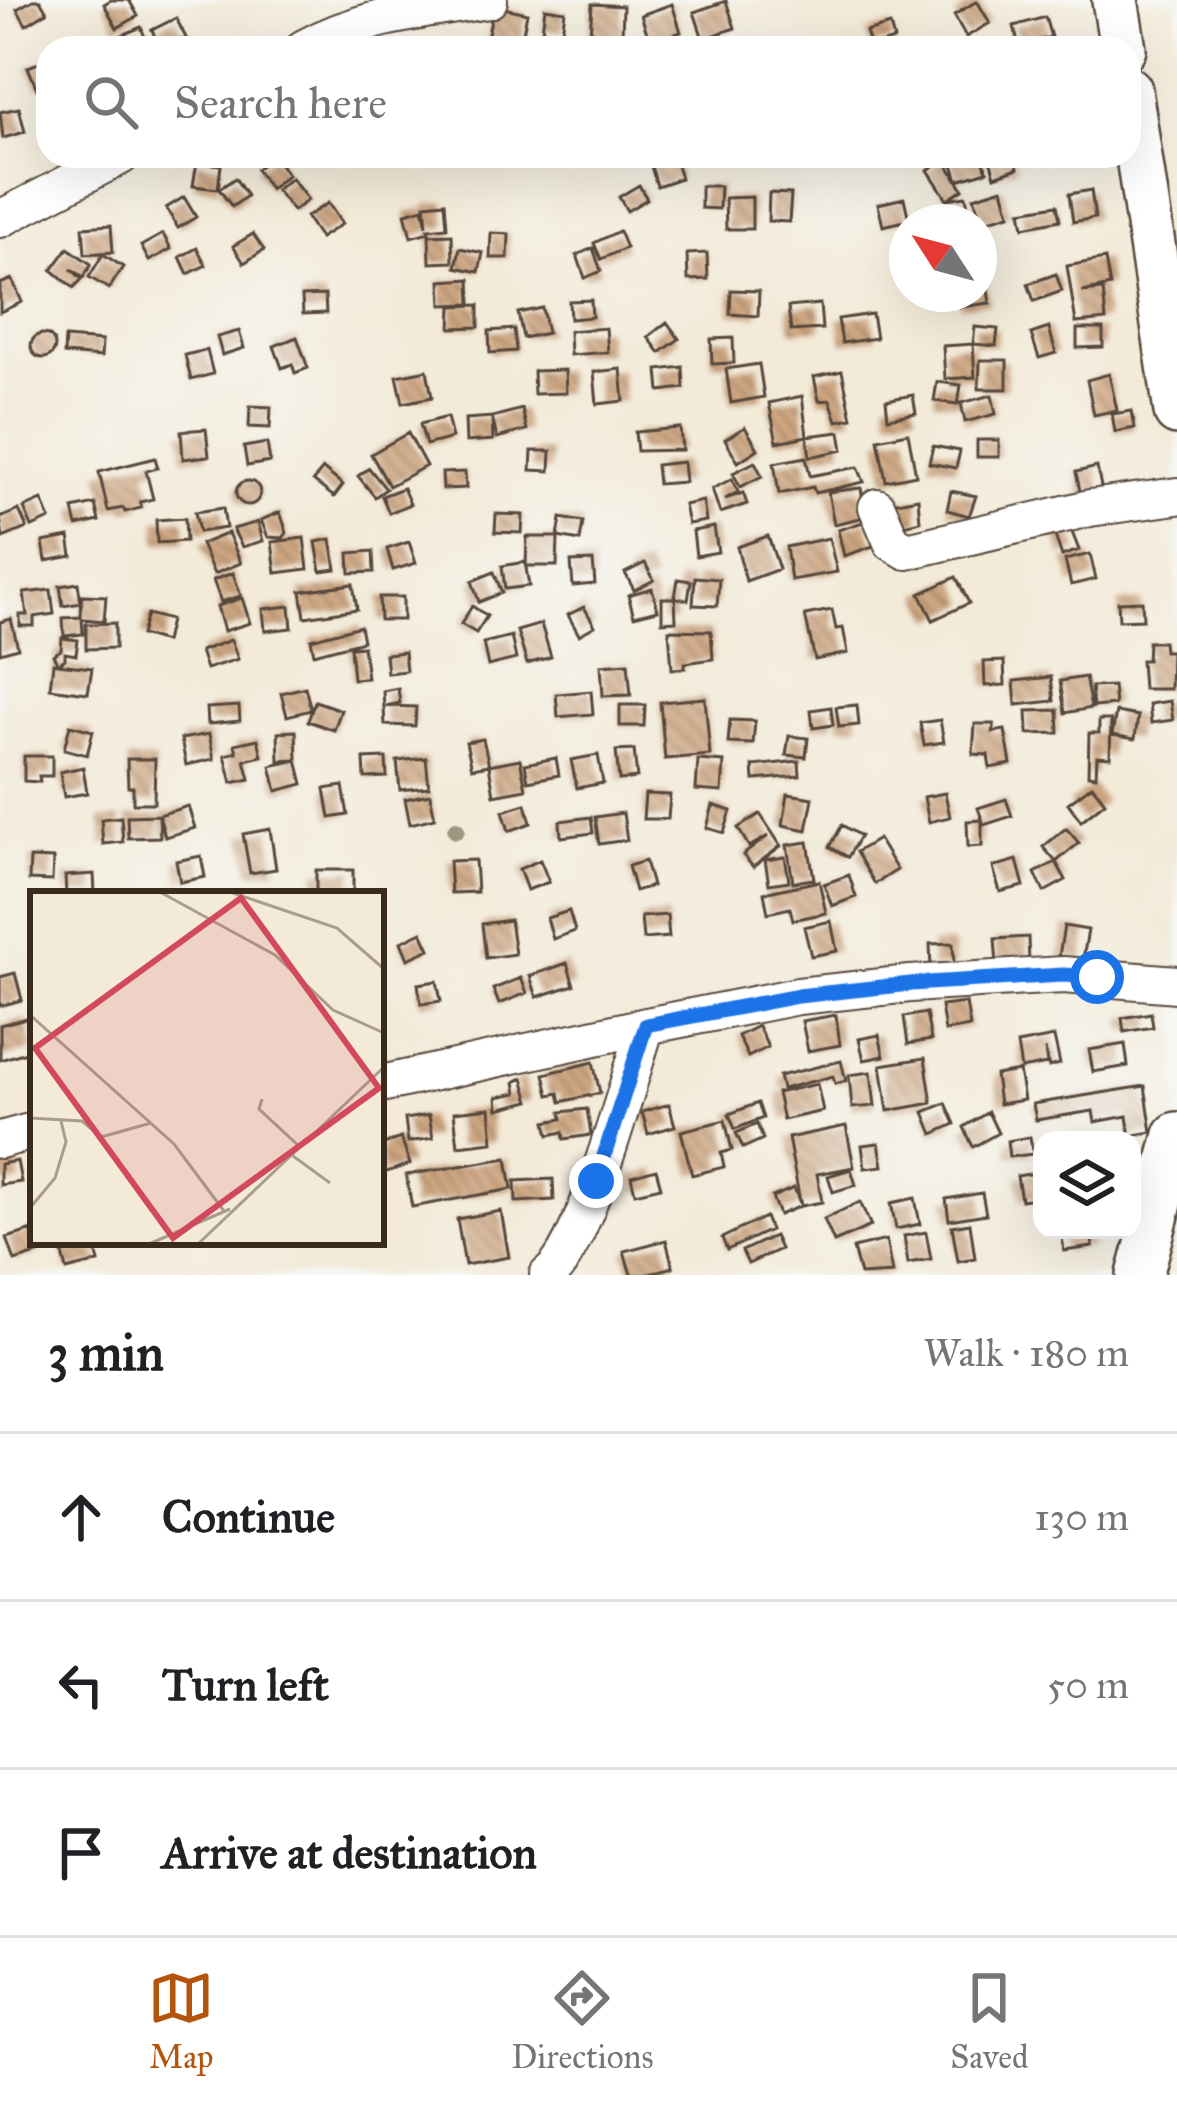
<!DOCTYPE html>
<html lang="en">
<head>
<meta charset="utf-8">
<style>
	:root { --surface:#fff; --page:#f6f6f6; --text:#202124; --muted:#757577; --line:#e0e0e0; --accent:#b45309 }
	body { margin:0; font-family:"IM FELL Great Primer",serif; background:var(--page); color:var(--text) }
	.controls { position:absolute; right:36px; bottom:36px; display:grid; overflow:hidden; border-radius:24px; box-shadow:0 12px 48px #0002 }
	.controls button { width:108px; height:108px; display:grid; place-items:center; padding:0; border:0; border-bottom:3px solid var(--line); background:var(--surface); color:var(--text); font:60px sans-serif }
	.compass { position:absolute; left:889px; top:204px; width:108px; height:108px; border-radius:50%; background:var(--surface); box-shadow:0 12px 48px #0002; rotate:306deg }
	.stop { position:absolute; width:36px; height:36px; margin:-27px; border:9px solid #1a73e8; border-radius:50%; background:#fff }
	.stop.end { background:#1a73e8; border-color:#fff; box-shadow:0 3px 12px #0008 }
	.list { margin:0; padding:0; list-style:none }
	h2 { display:flex; justify-content:space-between; align-items:center; height:156px; margin:0; padding:0 48px; font-size:51px }
	h2 small { font-size:39px; font-weight:400; color:var(--muted) }
	.list li { display:grid; grid-template-columns:78px 1fr auto; gap:36px; align-items:center; box-sizing:border-box; height:168px; padding:0 48px; border-top:3px solid var(--line) }
	.list b { display:block; font-size:45px; white-space:nowrap }
	.list em { font-size:39px; font-style:normal; color:var(--muted) }
	.icon { flex:none; width:66px; height:66px; fill:none; stroke:currentColor; stroke-width:2; stroke-linecap:round; stroke-linejoin:round }
	.map { position:relative; flex:none; width:1177px; height:1275px; overflow:hidden }
	.search { position:absolute; background:var(--surface); box-shadow:0 12px 48px #0002; left:36px; right:36px; top:36px; height:132px; display:flex; align-items:center; gap:30px; box-sizing:border-box; padding:0 42px; border-radius:36px; color:var(--muted); font-size:45px }
	.sheet { height:660px; background:var(--surface) }
	nav { display:flex; justify-content:space-around; align-items:center; box-sizing:border-box; height:168px; border-top:3px solid var(--line); background:var(--surface); font-size:33px; color:var(--muted) }
	nav a { display:grid; justify-items:center; gap:6px }
	nav .on { color:var(--accent) }
	.map>svg:first-child { display:block }
</style>
</head>
<body>
<div class="map">
<svg width="1177" height="1275" viewBox="0 0 1177 1275">
	<defs>
		<pattern id="building-back-hatch" width="6" height="6" patternUnits="userSpaceOnUse" patternTransform="scale(3)"><rect width="6" height="6" fill="#cea681"/><path d="M-1 5l2 2M0 0l6 6M5-1l2 2" fill="none" stroke="#a88769"/></pattern>
	</defs>
	<rect width="100%" height="100%" fill="#f6f6f2"/>
	<filter id="ink" filterUnits="userSpaceOnUse"><feTurbulence type="fractalNoise" baseFrequency=".00833" numOctaves="2"/><feDisplacementMap in="SourceGraphic" scale="24" xChannelSelector="R" yChannelSelector="G"/><feConvolveMatrix kernelMatrix="1 2 1 2 8 2 1 2 1" color-interpolation-filters="sRGB"/></filter>
	<filter id="wash" filterUnits="userSpaceOnUse"><feTurbulence type="fractalNoise" baseFrequency=".004" numOctaves="4" result="noise"/><feDisplacementMap in="SourceGraphic" scale="48" xChannelSelector="R" yChannelSelector="G"/><feGaussianBlur stdDeviation="2.7" result="paint"/><feColorMatrix in="noise" values="0 0 0 0 0 0 0 0 0 0 0 0 0 0 0 0 0 1.4 0 .05"/><feComposite in="paint" operator="in"/></filter>
	<g filter="url(#wash)">
		<rect width="100%" height="100%" fill="#f3ead8"/>
		<g id="blocks">
			<!-- building -->
			<path fill="url(#building-back-hatch)" d="M 33,0 L 40,0 L 47,12 L 26,25 L 17,9 Z
				M 111,0 L 129,0 L 138,16 L 117,28 L 104,4 Z
				M 726,1 L 735,28 L 703,39 L 694,12 Z
				M 977,1 L 990,23 L 966,37 L 954,15 Z
				M 592,4 L 623,6 L 622,38 L 590,36 Z
				M 672,4 L 681,32 L 650,42 L 641,15 Z
				M 494,6 L 527,13 L 520,48 L 485,48 Z
				M 545,8 L 565,11 L 562,32 L 542,30 Z
				M 1045,17 L 1051,37 L 1019,46 L 1014,26 Z
				M 176,18 L 186,38 L 160,48 L 152,30 Z
				M 890,25 L 894,40 L 871,47 L 866,32 Z
				M 141,27 L 149,48 L 127,48 L 122,35 Z
				M 48,59 L 48,85 L 37,89 L 28,67 Z
				M 19,108 L 25,132 L 3,138 L 0,112 Z
				M 274,156 L 288,175 L 270,189 L 256,169 Z
				M 671,156 L 674,156 L 681,178 L 657,186 L 650,163 Z
				M 956,156 L 982,156 L 987,171 L 958,180 L 951,158 Z
				M 989,156 L 1014,156 L 1018,168 L 995,176 Z
				M 944,159 L 963,189 L 947,199 L 928,170 Z
				M 197,162 L 221,165 L 218,189 L 193,186 Z
				M 235,178 L 247,196 L 232,207 L 219,189 Z
				M 291,178 L 308,200 L 293,211 L 276,190 Z
				M 639,185 L 647,199 L 627,211 L 619,197 Z
				M 701,186 L 720,186 L 719,209 L 701,208 Z
				M 1003,188 L 1010,214 L 982,222 L 974,197 Z
				M 1091,190 L 1095,218 L 1073,222 L 1069,194 Z
				M 769,193 L 791,194 L 789,222 L 768,221 Z
				M 966,196 L 970,218 L 951,221 L 947,199 Z
				M 184,197 L 196,217 L 178,228 L 166,208 Z
				M 752,197 L 752,229 L 726,229 L 725,198 Z
				M 904,198 L 909,220 L 883,226 L 878,204 Z
				M 445,202 L 447,227 L 428,229 L 429,232 L 411,237 L 405,213 L 423,208 L 427,226 L 425,204 Z
				M 328,203 L 342,224 L 320,238 L 306,217 Z
				M 1057,205 L 1060,220 L 1024,227 L 1021,211 Z
				M 111,225 L 113,252 L 85,254 L 83,227 Z
				M 619,231 L 626,248 L 601,259 L 594,243 Z
				M 491,233 L 509,234 L 508,258 L 490,258 Z
				M 163,234 L 171,249 L 149,261 L 141,246 Z
				M 253,234 L 264,250 L 244,263 L 233,246 Z
				M 452,234 L 453,262 L 430,263 L 429,235 Z
				M 68,248 L 91,264 L 84,277 L 71,269 L 82,279 L 74,288 L 52,270 Z
				M 197,248 L 206,265 L 188,274 L 180,257 Z
				M 460,248 L 483,253 L 479,272 L 456,267 Z
				M 593,248 L 601,271 L 585,278 L 577,255 Z
				M 707,253 L 708,279 L 688,280 L 687,254 Z
				M 103,254 L 123,267 L 109,289 L 89,277 Z
				M 1105,259 L 1110,286 L 1082,292 L 1103,290 L 1106,320 L 1076,323 L 1067,266 Z
				M 1056,274 L 1062,291 L 1034,301 L 1028,284 Z
				M 986,277 L 990,303 L 960,307 L 958,294 L 979,294 L 979,278 Z
				M 12,279 L 22,302 L 0,312 L 0,284 Z
				M 470,279 L 471,304 L 442,305 L 441,281 Z
				M 731,290 L 759,291 L 758,316 L 730,314 Z
				M 325,295 L 326,313 L 303,314 L 302,296 Z
				M 591,300 L 592,317 L 570,319 L 569,301 Z
				M 820,304 L 822,329 L 791,331 L 788,307 Z
				M 479,305 L 479,327 L 451,328 L 452,306 Z
				M 542,308 L 547,333 L 523,338 L 518,313 Z
				M 872,314 L 876,338 L 842,343 L 838,319 Z
				M 667,322 L 679,339 L 660,353 L 648,337 Z
				M 975,327 L 998,329 L 996,346 L 973,344 Z
				M 606,328 L 608,352 L 570,355 L 569,331 Z
				M 1049,328 L 1056,353 L 1039,358 L 1031,334 Z
				M 514,329 L 516,351 L 490,353 L 489,331 Z
				M 1077,329 L 1103,329 L 1103,347 L 1077,348 Z
				M 239,331 L 244,348 L 222,355 L 217,337 Z
				M31 346a12 12 0 1 1 24 0a12 12 0 1 1-24 0Z
				M 297,337 L 308,368 L 295,373 L 292,364 L 282,368 L 274,346 Z
				M 65,338 L 102,341 L 101,357 L 64,354 Z
				M 733,338 L 734,363 L 712,364 L 711,339 Z
				M 973,344 L 975,377 L 945,379 L 943,346 Z
				M 207,350 L 213,374 L 191,380 L 185,355 Z
				M 980,360 L 1007,360 L 1007,389 L 979,389 Z
				M 759,364 L 764,397 L 731,403 L 726,369 Z
				M 683,367 L 684,388 L 660,391 L 658,370 Z
				M 621,369 L 624,401 L 597,404 L 594,372 Z
				M 427,370 L 432,397 L 403,403 L 397,376 Z
				M 565,370 L 566,393 L 534,394 L 533,371 Z
				M 842,371 L 852,418 L 837,421 L 830,400 L 819,401 L 814,377 Z
				M 1109,374 L 1117,410 L 1094,415 L 1087,380 Z
				M 937,382 L 961,385 L 958,404 L 934,401 Z
				M 913,395 L 916,413 L 888,418 L 886,400 Z
				M 992,395 L 996,414 L 965,422 L 961,403 Z
				M 802,396 L 807,436 L 777,442 L 769,403 Z
				M 250,406 L 271,407 L 270,428 L 249,427 Z
				M 522,409 L 527,430 L 497,438 L 492,417 Z
				M 1132,411 L 1135,428 L 1115,432 L 1112,414 Z
				M 447,417 L 452,438 L 426,445 L 420,424 Z
				M 492,417 L 493,440 L 466,442 L 465,419 Z
				M 745,427 L 758,449 L 738,462 L 725,439 Z
				M 680,428 L 682,450 L 637,451 L 635,432 Z
				M 206,429 L 209,456 L 183,459 L 181,431 Z
				M 840,432 L 843,450 L 810,457 L 807,436 Z
				M 408,433 L 426,466 L 389,486 L 371,454 Z
				M 908,433 L 916,475 L 886,481 L 878,439 Z
				M 977,440 L 999,440 L 999,457 L 977,457 Z
				M 267,443 L 270,462 L 247,466 L 244,447 Z
				M 933,446 L 960,451 L 956,468 L 929,463 Z
				M 532,451 L 551,451 L 550,471 L 531,470 Z
				M 806,457 L 810,476 L 858,467 L 864,482 L 815,493 L 813,487 L 779,494 L 774,463 Z
				M 155,458 L 158,468 L 146,471 L 153,499 L 140,502 L 141,508 L 125,512 L 123,508 L 108,511 L 99,472 Z
				M 683,462 L 685,482 L 658,484 L 656,465 Z
				M 755,462 L 762,476 L 740,487 L 733,473 Z
				M 1097,467 L 1102,492 L 1081,496 L 1076,472 Z
				M 369,468 L 386,489 L 375,497 L 358,476 Z
				M 323,469 L 343,485 L 334,497 L 313,481 Z
				M 465,472 L 466,488 L 443,489 L 442,473 Z
				M 732,479 L 738,492 L 725,499 L 743,493 L 747,504 L 720,513 L 712,489 Z
				M236 493a12 12 0 1 1 24 0a12 12 0 1 1-24 0Z
				M 403,488 L 410,504 L 389,513 L 382,496 Z
				M 861,488 L 865,517 L 834,524 L 828,492 Z
				M 951,491 L 976,496 L 969,516 L 947,510 Z
				M 918,498 L 920,521 L 892,528 L 891,503 Z
				M 42,500 L 50,519 L 32,527 L 24,508 Z
				M 703,501 L 706,521 L 688,524 L 684,505 Z
				M 95,504 L 99,521 L 77,526 L 73,509 Z
				M 223,508 L 226,528 L 199,532 L 195,512 Z
				M 19,510 L 27,528 L 3,538 L 0,518 Z
				M 280,512 L 287,533 L 283,538 L 268,537 L 261,520 Z
				M 496,514 L 523,515 L 522,533 L 495,532 Z
				M 185,518 L 186,541 L 157,543 L 156,520 Z
				M 561,518 L 583,522 L 580,541 L 558,537 Z
				M 866,521 L 876,545 L 844,556 L 838,530 Z
				M 258,522 L 263,541 L 242,547 L 233,529 Z
				M 714,527 L 718,552 L 696,556 L 693,531 Z
				M 1070,527 L 1079,550 L 1062,556 L 1054,533 Z
				M 228,533 L 241,563 L 214,574 L 201,544 Z
				M 768,536 L 779,569 L 746,581 L 737,547 Z
				M 69,537 L 72,556 L 46,561 L 43,542 Z
				M 527,537 L 558,537 L 557,566 L 526,566 Z
				M 304,538 L 308,569 L 276,573 L 272,542 Z
				M 829,538 L 837,572 L 791,580 L 786,547 Z
				M 331,539 L 336,569 L 321,571 L 316,542 Z
				M 409,542 L 416,563 L 393,570 L 387,549 Z
				M 373,551 L 374,572 L 350,573 L 349,553 Z
				M 1090,554 L 1096,579 L 1071,585 L 1065,560 Z
				M 593,561 L 595,584 L 573,586 L 571,562 Z
				M 525,562 L 529,586 L 505,589 L 502,566 Z
				M 645,563 L 654,580 L 634,590 L 625,573 Z
				M 494,572 L 502,593 L 479,602 L 472,581 Z
				M 233,573 L 241,596 L 221,602 L 213,580 Z
				M 695,577 L 719,579 L 717,606 L 693,605 Z
				M 956,577 L 969,603 L 933,620 L 920,594 Z
				M 678,579 L 691,581 L 688,600 L 675,598 L 676,621 L 662,622 L 662,598 L 675,598 Z
				M 78,583 L 81,603 L 63,606 L 60,586 Z
				M 353,584 L 357,609 L 305,617 L 301,591 Z
				M 652,588 L 658,610 L 634,616 L 628,595 Z
				M 51,590 L 54,614 L 34,617 L 34,626 L 20,626 L 20,615 L 27,615 L 24,593 Z
				M 82,595 L 106,596 L 104,621 L 82,619 L 83,634 L 64,636 L 63,618 L 81,617 Z
				M 379,597 L 403,597 L 403,620 L 380,620 Z
				M 242,598 L 250,623 L 224,631 L 217,606 Z
				M 1142,601 L 1143,619 L 1119,620 L 1118,602 Z
				M 290,606 L 292,628 L 265,631 L 263,609 Z
				M 472,606 L 487,616 L 476,633 L 461,624 Z
				M 584,607 L 595,626 L 579,635 L 568,615 Z
				M 832,610 L 836,629 L 843,628 L 848,653 L 815,660 L 805,615 Z
				M 147,614 L 170,620 L 165,642 L 141,635 Z
				M 11,619 L 18,648 L 0,653 L 0,622 Z
				M 115,623 L 115,648 L 86,649 L 86,624 Z
				M 541,624 L 551,657 L 527,664 L 517,631 Z
				M 360,626 L 363,641 L 314,654 L 311,639 Z
				M 669,630 L 711,631 L 713,659 L 685,663 L 685,668 L 672,669 Z
				M 511,636 L 516,659 L 488,666 L 483,643 Z
				M 62,638 L 78,640 L 76,655 L 65,653 L 65,659 L 58,664 L 92,668 L 88,693 L 50,688 L 53,663 L 58,664 L 53,655 L 61,650 Z
				M 231,640 L 238,659 L 206,669 L 200,651 Z
				M 1148,642 L 1163,642 L 1164,651 L 1171,651 L 1170,689 L 1143,689 L 1141,660 L 1147,660 Z
				M 363,646 L 367,678 L 353,679 L 350,647 Z
				M 404,652 L 406,671 L 387,673 L 385,654 Z
				M 1004,661 L 1005,685 L 985,686 L 984,662 Z
				M 628,663 L 631,695 L 603,696 L 601,665 Z
				M 1051,677 L 1054,701 L 1016,705 L 1014,681 Z
				M 1085,677 L 1091,708 L 1065,713 L 1060,681 Z
				M 1113,686 L 1115,705 L 1093,707 L 1091,687 Z
				M 305,687 L 311,710 L 287,716 L 281,693 Z
				M 398,688 L 400,703 L 386,706 L 416,707 L 415,726 L 385,725 L 383,691 Z
				M 591,691 L 593,714 L 558,717 L 556,694 Z
				M 705,698 L 710,755 L 665,759 L 660,702 Z
				M 315,701 L 341,710 L 334,730 L 308,721 Z
				M 1170,701 L 1173,720 L 1151,723 L 1149,704 Z
				M 620,705 L 645,705 L 644,726 L 620,726 Z
				M 857,705 L 859,725 L 839,727 L 836,707 Z
				M 239,706 L 240,721 L 208,724 L 207,708 Z
				M 831,707 L 833,725 L 813,728 L 811,710 Z
				M 1058,710 L 1059,733 L 1028,734 L 1027,711 Z
				M 1116,712 L 1138,716 L 1135,739 L 1112,735 Z
				M 730,720 L 755,721 L 753,744 L 728,743 Z
				M 940,720 L 944,742 L 924,745 L 920,723 Z
				M 1099,720 L 1111,720 L 1110,757 L 1097,756 L 1096,776 L 1088,775 L 1089,733 L 1099,733 Z
				M 975,724 L 994,724 L 993,732 L 1005,730 L 1011,764 L 990,768 L 988,755 L 973,754 Z
				M 70,725 L 93,731 L 87,755 L 64,749 Z
				M 296,731 L 297,760 L 303,784 L 277,791 L 271,766 L 297,760 L 279,761 L 278,732 Z
				M 209,734 L 214,759 L 186,765 L 181,739 Z
				M 789,736 L 808,738 L 806,757 L 786,755 Z
				M 258,739 L 262,756 L 245,760 L 250,779 L 232,783 L 225,755 L 237,752 L 235,744 Z
				M 483,739 L 489,765 L 472,768 L 466,742 Z
				M 634,750 L 637,778 L 619,780 L 616,751 Z
				M 598,755 L 603,783 L 577,788 L 571,760 Z
				M 24,756 L 52,756 L 52,776 L 39,776 L 40,782 L 24,781 Z
				M 386,758 L 387,777 L 365,778 L 364,759 Z
				M 426,758 L 429,787 L 400,790 L 397,761 Z
				M 556,758 L 559,775 L 528,781 L 525,764 Z
				M 127,759 L 155,759 L 154,803 L 133,803 L 133,787 L 128,787 Z
				M 520,759 L 526,789 L 494,795 L 489,765 Z
				M 698,760 L 724,762 L 722,792 L 696,790 Z
				M 799,761 L 800,776 L 754,780 L 753,766 Z
				M 83,767 L 87,793 L 64,797 L 60,772 Z
				M 1092,785 L 1105,802 L 1081,821 L 1068,803 Z
				M 343,786 L 348,815 L 330,818 L 325,789 Z
				M 945,793 L 950,817 L 929,822 L 924,797 Z
				M 430,794 L 435,818 L 410,824 L 405,799 Z
				M 645,794 L 670,795 L 668,819 L 643,819 Z
				M 788,794 L 813,798 L 807,830 L 783,825 Z
				M 1006,799 L 1012,816 L 984,825 L 978,808 Z
				M 526,804 L 531,823 L 509,831 L 503,811 Z
				M 713,805 L 731,811 L 724,833 L 707,828 Z
				M 188,806 L 195,828 L 165,837 L 159,815 Z
				M 623,813 L 627,840 L 599,844 L 595,817 Z
				M 760,814 L 781,846 L 753,867 L 743,855 L 768,836 L 749,847 L 738,828 Z
				M 159,815 L 160,837 L 128,838 L 127,816 Z
				M 121,817 L 123,842 L 103,844 L 101,819 Z
				M 591,817 L 593,833 L 561,837 L 560,821 Z
				M 982,820 L 982,846 L 968,847 L 967,821 Z
				M 842,825 L 860,836 L 848,857 L 830,847 Z
				M 1066,828 L 1079,843 L 1056,862 L 1043,847 Z
				M 270,829 L 276,869 L 250,873 L 243,834 Z
				M 878,839 L 897,870 L 875,884 L 856,852 Z
				M 808,842 L 814,879 L 793,882 L 787,845 Z
				M 201,856 L 205,877 L 180,882 L 176,861 Z
				M 785,857 L 789,881 L 769,884 L 765,860 Z
				M 30,858 L 53,859 L 52,881 L 29,880 Z
				M 475,860 L 477,892 L 451,893 L 449,861 Z
				M 540,860 L 549,882 L 527,890 L 519,869 Z
				M 1017,860 L 1024,886 L 1000,892 L 993,867 Z
				M 645,861 L 652,886 L 635,891 L 628,866 Z
				M 1056,862 L 1066,880 L 1044,892 L 1035,873 Z
				M 316,870 L 353,870 L 353,894 L 316,894 Z
				M 94,874 L 95,894 L 66,894 L 65,876 Z
				M 849,875 L 856,897 L 832,906 L 824,884 Z
				M 819,881 L 826,913 L 793,920 L 790,908 L 768,913 L 764,893 Z
				M 569,911 L 575,931 L 553,939 L 547,918 Z
				M 667,915 L 669,937 L 643,939 L 641,917 Z
				M 510,920 L 515,954 L 486,958 L 482,924 Z
				M 831,921 L 837,951 L 811,956 L 804,927 Z
				M 1064,926 L 1088,930 L 1083,959 L 1059,956 Z
				M 422,932 L 430,949 L 408,959 L 401,942 Z
				M 1028,937 L 1029,964 L 997,966 L 995,939 Z
				M 953,943 L 954,967 L 931,968 L 930,944 Z
				M 567,963 L 574,985 L 537,997 L 530,976 Z
				M 15,973 L 22,1000 L 0,1006 L 0,977 Z
				M 521,978 L 527,993 L 499,1004 L 493,989 Z
				M 437,981 L 441,1001 L 421,1004 L 418,984 Z
				M 966,1003 L 970,1027 L 945,1031 L 941,1006 Z
				M 926,1013 L 931,1040 L 908,1044 L 904,1017 Z
				M 1151,1013 L 1153,1027 L 1124,1032 L 1122,1018 Z
				M 836,1015 L 840,1045 L 808,1051 L 802,1021 Z
				M 26,1018 L 33,1050 L 0,1060 L 0,1025 Z
				M 758,1026 L 768,1047 L 748,1057 L 738,1036 Z
				M 879,1035 L 884,1056 L 864,1060 L 859,1039 Z
				M 1054,1037 L 1060,1064 L 1049,1067 L 1045,1049 L 1047,1064 L 1021,1069 L 1017,1044 Z
				M 1125,1044 L 1128,1066 L 1093,1072 L 1089,1050 Z
				M 925,1058 L 932,1103 L 888,1111 L 881,1065 Z
				M 841,1061 L 846,1081 L 835,1084 L 833,1076 L 782,1089 L 779,1076 Z
				M 593,1062 L 600,1093 L 561,1102 L 559,1093 L 549,1095 L 544,1074 Z
				M 1019,1071 L 1024,1100 L 999,1104 L 995,1075 Z
				M 871,1072 L 875,1106 L 852,1108 L 849,1075 Z
				M 523,1078 L 530,1101 L 498,1109 L 497,1097 L 517,1093 L 515,1082 Z
				M 817,1084 L 823,1111 L 783,1120 L 777,1093 Z
				M 1145,1086 L 1152,1132 L 1130,1136 L 1127,1116 L 1095,1122 L 1093,1111 L 1036,1120 L 1033,1104 Z
				M 758,1103 L 763,1118 L 735,1129 L 729,1114 Z
				M 946,1103 L 955,1124 L 933,1134 L 924,1112 Z
				M 669,1104 L 675,1126 L 648,1134 L 642,1112 Z
				M 490,1108 L 493,1142 L 458,1146 L 454,1112 Z
				M 587,1109 L 591,1135 L 564,1139 L 563,1132 L 549,1135 L 546,1122 L 562,1119 L 561,1112 Z
				M 988,1112 L 998,1133 L 973,1147 L 964,1127 Z
				M 429,1115 L 433,1138 L 408,1142 L 405,1119 Z
				M 725,1120 L 732,1150 L 721,1153 L 724,1167 L 692,1175 L 681,1131 Z
				M 757,1124 L 763,1139 L 743,1148 L 736,1133 Z
				M 846,1126 L 854,1167 L 817,1174 L 822,1202 L 801,1206 L 788,1138 Z
				M 1030,1137 L 1033,1154 L 1009,1157 L 1007,1141 Z
				M 401,1138 L 410,1164 L 381,1174 L 381,1145 Z
				M 879,1143 L 883,1166 L 865,1168 L 862,1145 Z
				M 507,1158 L 512,1189 L 412,1207 L 406,1175 Z
				M 17,1161 L 21,1182 L 0,1185 L 0,1164 Z
				M 656,1169 L 661,1187 L 635,1193 L 631,1176 Z
				M 851,1169 L 856,1185 L 833,1192 L 828,1176 Z
				M 1042,1172 L 1042,1197 L 1021,1200 L 1017,1176 Z
				M 553,1179 L 554,1200 L 516,1202 L 515,1181 Z
				M 794,1188 L 801,1206 L 779,1215 L 772,1197 Z
				M 982,1193 L 986,1214 L 949,1220 L 946,1199 Z
				M 915,1198 L 920,1224 L 896,1229 L 891,1203 Z
				M 860,1202 L 871,1226 L 834,1242 L 824,1219 Z
				M 501,1211 L 509,1257 L 465,1265 L 457,1219 Z
				M 765,1217 L 770,1230 L 727,1250 L 722,1238 Z
				M 970,1223 L 975,1258 L 958,1261 L 952,1226 Z
				M 33,1230 L 33,1242 L 36,1242 L 40,1253 L 15,1261 L 7,1238 Z
				M 1061,1230 L 1091,1230 L 1093,1247 L 1064,1251 Z
				M 926,1232 L 931,1259 L 908,1263 L 904,1236 Z
				M 774,1236 L 780,1249 L 748,1264 L 742,1251 Z
				M 666,1240 L 673,1267 L 645,1275 L 631,1275 L 624,1251 Z
				M 886,1240 L 892,1273 L 860,1275 L 853,1248 Z
				M 60,1242 L 94,1242 L 99,1262 L 67,1270 Z"/>
		</g>
	</g>
	<g filter="url(#ink)">
		<use href="#blocks" fill-opacity="0" stroke="#57473a" stroke-width="3"/>
		<g fill="none" stroke-linecap="round" stroke-linejoin="round">
			<defs>
				<path id="minor" d="M 304,48 C 362,16 425,10 489,0
					M 0,219 L 121,156
					M 877,507 L 892,542 L 907,551 L 1090,508 L 1177,496
					M 381,1084 L 646,1026 L 798,996 L 910,984 L 1063,975 L 1177,984
					M 0,1140 L 33,1131
					M 548,1275 C 584,1249 630,1075 646,1026"/>
				<path id="major" d="M 1115,0 L 1123,48
					M 1129,90 L 1177,412
					M 1140,1275 L 1177,1135"/>
			</defs>
			<!-- minor casing -->
			<use href="#minor" stroke="#57473a" stroke-width="40"/>
			<!-- major casing -->
			<use href="#major" stroke="#57473a" stroke-width="50"/>
			<!-- minor -->
			<use href="#minor" stroke="#fff" stroke-width="36"/>
			<!-- major -->
			<use href="#major" stroke="#fff" stroke-width="45"/>
		</g>
		<!-- trees -->
		<circle fill="#9c9880" cx="456" cy="830" r="9"/>
	</g>
	<g fill="none" stroke-linecap="round" stroke-linejoin="round" filter="url(#ink)">
		<!-- route -->
		<path stroke="#1a73e8" stroke-width="15" d="M 596,1181 L 646,1025 L 798,996 L 910,984 L 1063,975 L 1097,977"/>
	</g>
	<!-- overview -->
	<g transform="translate(30 891)">
		<rect width="354" height="354" fill="#f3ead8"/>
		<path fill="none" stroke="#a99d8e" stroke-width="3" d="M 130,1 L 245,64 L 303,119 L 354,142M 200,1 L 307,37 L 354,78M 0,124 L 144,253 L 194,320M 232,208 L 229,218 L 271,257M 0,227 L 52,230 L 71,246 L 121,232M 263,265 L 300,292M 0,317 L 25,287 L 36,251 L 31,230M 119,353 L 200,318M 168,353 L 354,176"/>
		<path fill="#d1495b" fill-opacity="0.15" stroke="#d1495b" stroke-width="6" d="M 211,7 L 349,197 L 143,347 L 5,157 Z"/>
		<rect width="354" height="354" fill="none" stroke="#3b2a1e" stroke-width="6"/>
	</g>
</svg>
<div class="controls">
<button><svg class="icon" aria-label="layers" viewBox="0 0 24 24"><path d="M12 4l9 5-9 5-9-5zM3 14l9 5 9-5"/></svg></button>
</div>
<svg class="compass" viewBox="-18 -18 36 36"><path d="M0-13l5 13h-10z" fill="#e53935"/><path d="M0 13l5-13h-10z" fill="#757577"/></svg>
<div class="stop" style="left:1097px;top:977px"></div>
<div class="stop end" style="left:596px;top:1181px"></div>
<div class="search"><svg class="icon" aria-label="search" viewBox="0 0 24 24"><circle cx="10" cy="10" r="6"/><path d="M15 15l6 6"/></svg>Search here</div>
</div>
<section class="sheet">
<h2>3 min<small>Walk · 180 m</small></h2>
<ul class="list">
<li><svg class="icon" aria-label="ahead" viewBox="0 0 24 24"><path d="M12 20V5M6 11l6-6 6 6"/></svg><div><b>Continue</b></div><em>130 m</em></li>
<li><svg class="icon" aria-label="left" viewBox="0 0 24 24"><path d="M17 20v-9H6M10 6l-5 5 5 5"/></svg><div><b>Turn left</b></div><em>50 m</em></li>
<li><svg class="icon" aria-label="arrive" viewBox="0 0 24 24"><path d="M6 21V4h12l-3 4 3 4H6"/></svg><div><b>Arrive at destination</b></div></li>
</ul>
</section>
<nav>
<a class="on"><svg class="icon" aria-label="map" viewBox="0 0 24 24"><path d="M3 6l6-2 6 2 6-2v14l-6 2-6-2-6 2zM9 4v14M15 6v14"/></svg>Map</a>
<a><svg class="icon" aria-label="directions" viewBox="0 0 24 24"><path d="M12 3l9 9-9 9-9-9zM9 14v-3h6M13 9l2 2-2 2"/></svg>Directions</a>
<a><svg class="icon" aria-label="saved" viewBox="0 0 24 24"><path d="M7 4h10v16l-5-4-5 4z"/></svg>Saved</a>
</nav>
</body>
</html>
